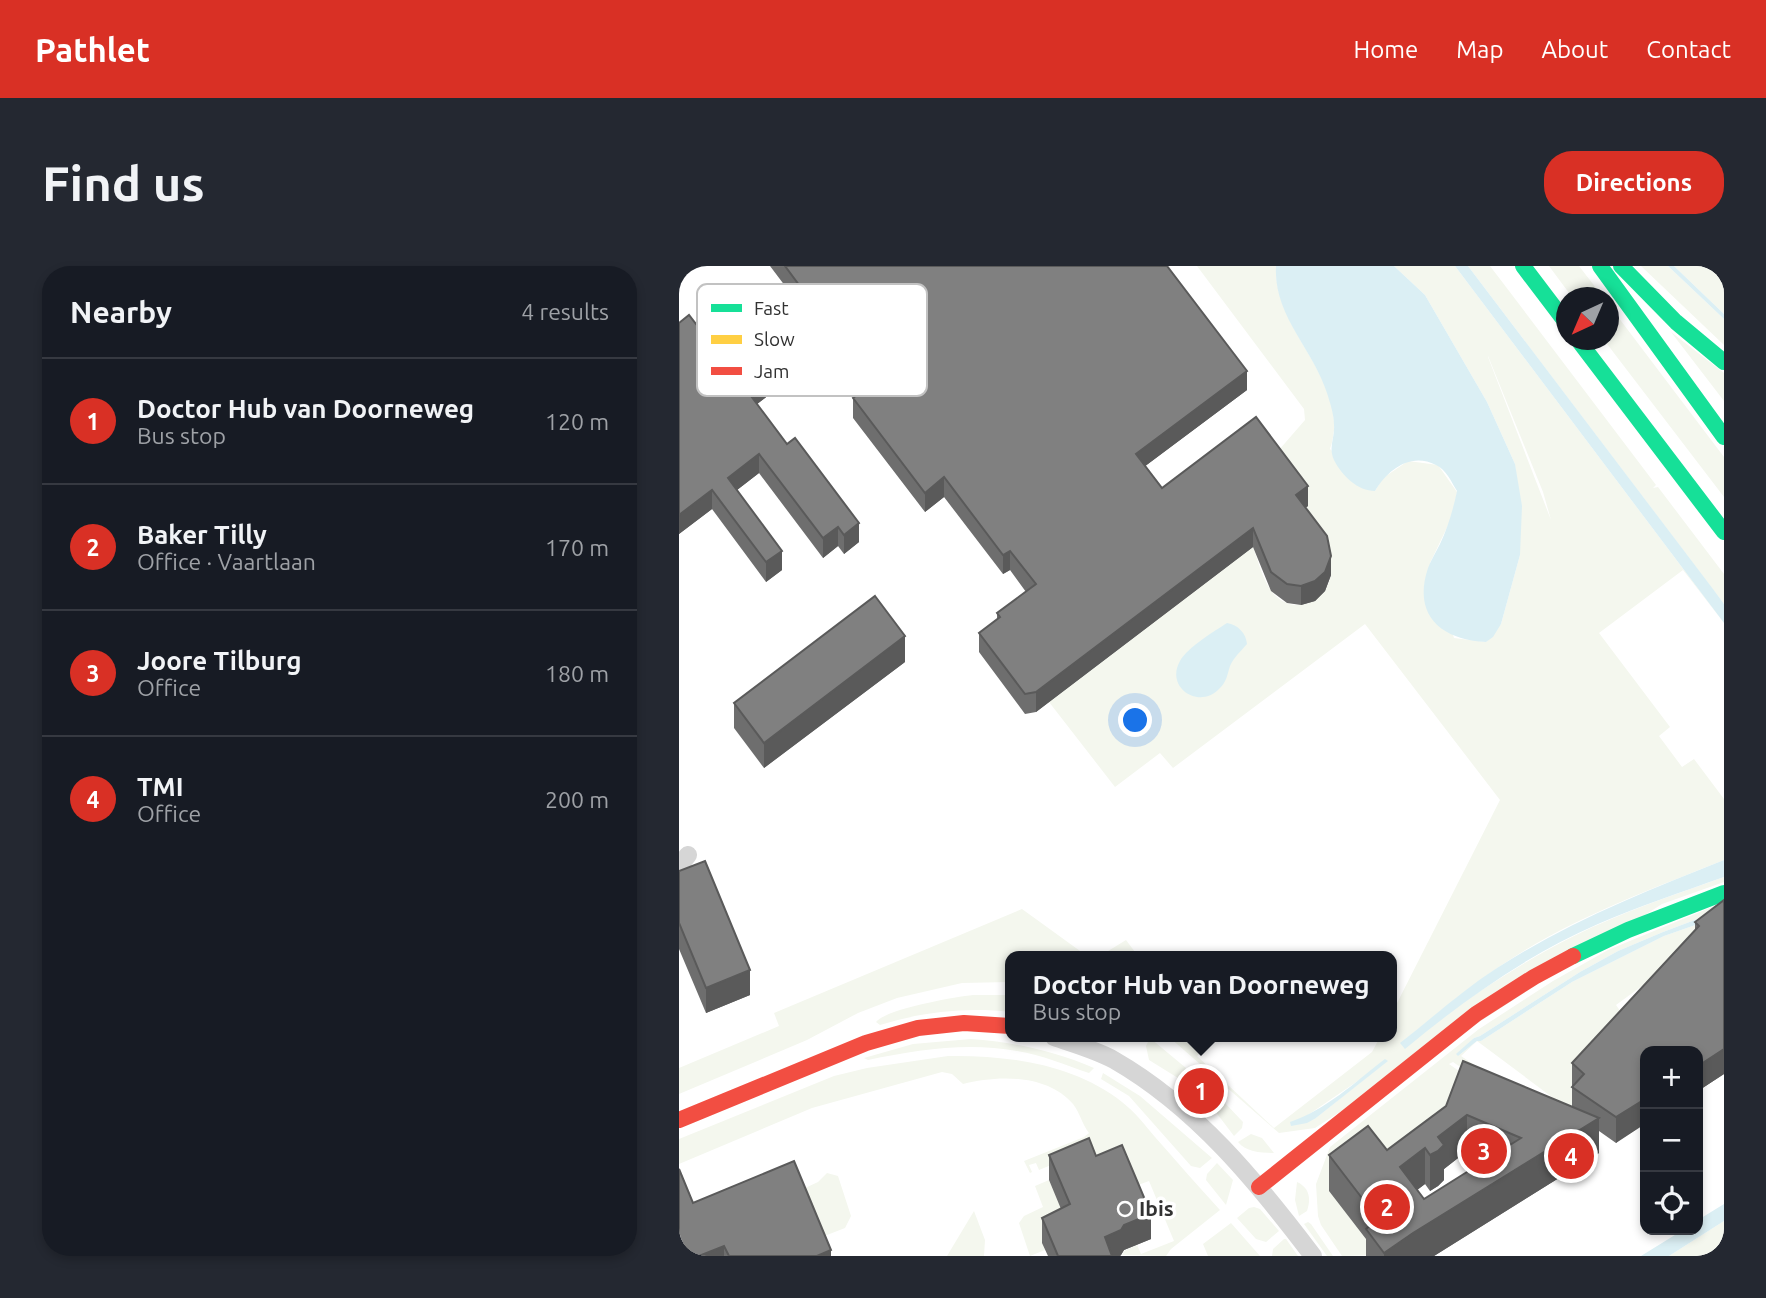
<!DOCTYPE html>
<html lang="en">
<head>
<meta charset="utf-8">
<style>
	:root { --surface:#171b24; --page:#242831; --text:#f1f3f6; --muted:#9ea1a6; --line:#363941; --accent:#d93025 }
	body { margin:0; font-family:Ubuntu,sans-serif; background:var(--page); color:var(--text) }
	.controls { position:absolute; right:21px; bottom:21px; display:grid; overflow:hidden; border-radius:14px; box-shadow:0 4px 10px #0003 }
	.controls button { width:63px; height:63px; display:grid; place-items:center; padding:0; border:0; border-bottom:2px solid var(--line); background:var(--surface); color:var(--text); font:35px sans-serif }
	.compass { position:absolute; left:877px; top:21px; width:63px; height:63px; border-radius:50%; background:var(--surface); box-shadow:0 4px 10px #0003; rotate:224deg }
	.you { position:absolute; left:457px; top:455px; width:24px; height:24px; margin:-18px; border:5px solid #fff; border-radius:50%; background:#1a73e8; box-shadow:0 0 0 10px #1a73e833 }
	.badge { display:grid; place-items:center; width:46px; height:46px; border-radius:50%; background:var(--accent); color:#fff; font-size:23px; font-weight:700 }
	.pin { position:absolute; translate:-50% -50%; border:4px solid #fff; box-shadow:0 2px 7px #0006 }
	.popup { position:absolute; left:326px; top:685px; width:392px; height:91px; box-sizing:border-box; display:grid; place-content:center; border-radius:14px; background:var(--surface); filter:drop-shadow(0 2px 5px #0005); font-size:23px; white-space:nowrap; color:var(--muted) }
	.popup b { font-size:26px; color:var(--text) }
	.popup::after { content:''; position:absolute; left:50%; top:100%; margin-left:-14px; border:14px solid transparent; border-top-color:var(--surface) }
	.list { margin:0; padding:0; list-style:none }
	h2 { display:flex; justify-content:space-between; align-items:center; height:91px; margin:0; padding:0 28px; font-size:30px }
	h2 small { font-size:23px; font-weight:400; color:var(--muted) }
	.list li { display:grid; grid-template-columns:46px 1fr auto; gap:21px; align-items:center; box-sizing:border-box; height:126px; padding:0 28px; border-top:2px solid var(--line) }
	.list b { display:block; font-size:26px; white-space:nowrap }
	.list p { margin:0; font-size:23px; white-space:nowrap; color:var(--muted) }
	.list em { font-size:23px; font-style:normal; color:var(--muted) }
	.icon { flex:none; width:38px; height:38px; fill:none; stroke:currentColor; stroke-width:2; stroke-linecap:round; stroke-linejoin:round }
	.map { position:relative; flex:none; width:1045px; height:990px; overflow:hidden; border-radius:28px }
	header { display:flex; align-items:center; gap:42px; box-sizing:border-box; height:98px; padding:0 35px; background:var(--accent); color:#fff }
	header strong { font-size:33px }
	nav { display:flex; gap:38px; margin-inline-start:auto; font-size:24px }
	.intro { display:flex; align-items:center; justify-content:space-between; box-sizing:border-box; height:168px; padding:0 42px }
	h1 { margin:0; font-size:49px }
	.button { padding:18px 32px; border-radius:28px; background:var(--accent); color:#fff; font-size:24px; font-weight:700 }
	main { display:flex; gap:42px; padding:0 42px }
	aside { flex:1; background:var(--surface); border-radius:28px; box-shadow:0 4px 10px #0003 }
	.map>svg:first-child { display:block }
</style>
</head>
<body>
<header>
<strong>Pathlet</strong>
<nav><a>Home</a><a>Map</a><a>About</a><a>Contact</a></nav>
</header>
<div class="intro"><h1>Find us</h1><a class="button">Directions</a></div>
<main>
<aside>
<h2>Nearby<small>4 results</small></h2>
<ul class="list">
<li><span class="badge">1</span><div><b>Doctor Hub van Doorneweg</b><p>Bus stop</p></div><em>120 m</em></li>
<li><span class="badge">2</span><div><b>Baker Tilly</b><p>Office · Vaartlaan</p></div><em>170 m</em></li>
<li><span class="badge">3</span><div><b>Joore Tilburg</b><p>Office</p></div><em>180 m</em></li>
<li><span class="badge">4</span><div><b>TMI</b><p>Office</p></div><em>200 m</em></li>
</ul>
</aside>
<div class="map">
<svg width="1045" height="990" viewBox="0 0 1045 990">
	<rect width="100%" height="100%" fill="#fff"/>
	<!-- green -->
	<path fill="#f4f7ee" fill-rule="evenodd" d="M 518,0 L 597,0 C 594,66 674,116 651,183 L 696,225 L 704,212 L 729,195 L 759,199 L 778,226 L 773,251 L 751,297 L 775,372 L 807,376 L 822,358 L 841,289 L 836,198 L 808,136 L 746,29 L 715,0 L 776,0 L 1045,357 L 1004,304 L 920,367 L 991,461 L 980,470 L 1003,501 L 1015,493 L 1045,533 L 1045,594 C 973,623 898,650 832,693 C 793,718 758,748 722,777 C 780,741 834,700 895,670 C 943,646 995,629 1045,611 L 1045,616 L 983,638 L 636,862 L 600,867 L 490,771 L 506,771 L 518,783 L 521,780 L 514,771 L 520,771 L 527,780 L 518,790 L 595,862 L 693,786 L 701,771 L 713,771 L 713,747 L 821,534 L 686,358 L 494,502 L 481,487 L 436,521 L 370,436 L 574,281 C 580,297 585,320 598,331 C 621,351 653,331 652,303 L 617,249 L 629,239 L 593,192 L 626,154 L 625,143 ZM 809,90 L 864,226 L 872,254 L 809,91 ZM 708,795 L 637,852 L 626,851 Z
		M 789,0 L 811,0 L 824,17 L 977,219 L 974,222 L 979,221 L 1045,308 L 1045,338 Z
		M 870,0 L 900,0 L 924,31 L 893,31 Z
		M 962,0 L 989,0 L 1045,53 L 1045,79 Z
		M 995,0 L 1045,0 L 1045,48 Z
		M 930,39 L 1045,191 L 1045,231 L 925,74 L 930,74 Z
		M 992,66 L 1045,107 L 1045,135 Z
		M 1045,636 L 1045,643 L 984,666 L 939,685 L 901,706 L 801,770 L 795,772 L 779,790 L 798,775 L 802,775 L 893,716 L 985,670 L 1045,649 L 1045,660 L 937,739 L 952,760 L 893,846 L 798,775 L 782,790 L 818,814 L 812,822 L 774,796 L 770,798 L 813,828 L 704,922 L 700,989 L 663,990 L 642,959 L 639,950 L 637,918 L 651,881 L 800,763 L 874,715 L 929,684 Z
		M 343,643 L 408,690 L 331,690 L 331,716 L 283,717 L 218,732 L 179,747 L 128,774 L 0,828 L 0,802 L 100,760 L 95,747 Z
		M 447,674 L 459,690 L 421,690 Z
		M 294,729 L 331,729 L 331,746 C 287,741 243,746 201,759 L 197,756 C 207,743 275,731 294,729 Z
		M 471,772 L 507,802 L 499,812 L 470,794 L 467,780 Z
		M 292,773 C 335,776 375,785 415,802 L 410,807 C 386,799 363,789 338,785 C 287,776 239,784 189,794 L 185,792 L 234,778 Z
		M 269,790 C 328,789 395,798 443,836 C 456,846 466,859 476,871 C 498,896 519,920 541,944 L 492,983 L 487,990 L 443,989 L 445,985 L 458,979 L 462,988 L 495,975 L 470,915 L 451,922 L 394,890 L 360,904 L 357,897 L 350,899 L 353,906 L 351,907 L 345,895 L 405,871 L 410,867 C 403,858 401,847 394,838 C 368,808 319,809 284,818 L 273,808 L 263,806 L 133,842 L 0,898 L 0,873 L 155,810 L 188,802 Z
		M 424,807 L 461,830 L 533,892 L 521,902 L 512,900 L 450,830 L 422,813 Z
		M 545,836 L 564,856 L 563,862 L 555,870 L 536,845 Z
		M 572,868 L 583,872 L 595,887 C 582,887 567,886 559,876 Z
		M 538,897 L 554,914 L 547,939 L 527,914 L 528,908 Z
		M 148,907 L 159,910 L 172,950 L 166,962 L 130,976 L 126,922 L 139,916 Z
		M 370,914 L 392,965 L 364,978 L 366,984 L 351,990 L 340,957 L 345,950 L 364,941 L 356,920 Z
		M 618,916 C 631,922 632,933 628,945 L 620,950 L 616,934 Z
		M 575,941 L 581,943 L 600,965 L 587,976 L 577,973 L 558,952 L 570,942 Z
		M 295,945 L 306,974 L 305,990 L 268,990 Z
		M 1045,955 L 1045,990 L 990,990 Z
		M 629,956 L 632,958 L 654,990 L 648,990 L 625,958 Z
		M 552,957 L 581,990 L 529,990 L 524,978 Z
		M 605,973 L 607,973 L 619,990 L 593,990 L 594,983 Z"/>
	<!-- water -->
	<path fill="#dbeff4" d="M 597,0 L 715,0 L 746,29 L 808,136 L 836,198 L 843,240 L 841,289 L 822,358 L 814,371 L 807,376 C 763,374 733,350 749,302 C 752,294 757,286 761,278 C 769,261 774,244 778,225 C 773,217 767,203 757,199 C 731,186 709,204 696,225 C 679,225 663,210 655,194 C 649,181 656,172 655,159 C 655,148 651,137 648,127 C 634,83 594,49 597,0 Z
		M 776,0 L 789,0 L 1034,323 L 1045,338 L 1045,357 Z
		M 989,0 L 995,0 L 1045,48 L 1045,53 Z
		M 548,357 C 559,359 567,367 568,378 C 562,385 555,391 551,400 C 548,409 548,416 539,424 C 519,443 486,421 501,395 C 509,381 534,366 548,357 Z
		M 1045,594 L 1045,611 C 1003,626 960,640 919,658 C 848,689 785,734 726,783 L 721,777 C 753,752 784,724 818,702 C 889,656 967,625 1045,594 Z
		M 1045,643 L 1045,649 L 985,670 L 893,716 L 802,775 L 798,775 L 779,790 L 777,788 L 795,772 L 801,770 L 901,706 L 939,685 L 984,666 Z
		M 706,793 L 709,795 L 637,852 L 628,857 L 612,860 L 611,856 C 647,844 676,816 706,793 Z
		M 1045,938 L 1045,955 L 990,990 L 962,990 L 1004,964 L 1019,964 L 1019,954 Z"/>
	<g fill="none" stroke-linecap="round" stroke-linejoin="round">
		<!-- street -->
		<path stroke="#d6d6d6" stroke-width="18" d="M 0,600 L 9,589
			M 375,771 C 395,778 417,784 435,794 C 517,841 578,916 634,990"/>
		<!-- fast -->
		<path stroke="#16e098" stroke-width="16" d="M 844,0 L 888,58
			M 921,0 L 1045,171
			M 942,0 L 997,56 L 1045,96
			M 899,74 L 1045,266
			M 894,690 L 949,664 L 1045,627"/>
		<!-- jam -->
		<path stroke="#f24e42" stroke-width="16" d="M 0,854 L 187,777 L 239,762 L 285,757 L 331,760
			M 580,921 L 797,748 L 855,711 L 894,690"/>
	</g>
	<!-- wall -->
	<path fill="#6e6e6e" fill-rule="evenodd" d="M 91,0 L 488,0 L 568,124 L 466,200 L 483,222 L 629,240 L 626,242 L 652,309 L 646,325 L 636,335 L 622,339 L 608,337 L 592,325 L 574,281 L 357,446 L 346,448 L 300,386 L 300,367 L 318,353 L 318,347 L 347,326 L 331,304 L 324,308 L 265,231 L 246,246 L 174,152 L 174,132 L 185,124 L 152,82 L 78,138 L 180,276 L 165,288 L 159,280 L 144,292 L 80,207 L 58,224 L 103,304 L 87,316 L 33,243 L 0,268 L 0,57 L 57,110 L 131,53 Z
		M 226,396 L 85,502 L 55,462 L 55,437 Z
		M 0,605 L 71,729 L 27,747 L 0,683 Z
		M 1045,634 L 1045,808 L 1019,825 L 1019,785 L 937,877 L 920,865 L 920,887 L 755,990 L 687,990 L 687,973 L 650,925 L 650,889 L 708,884 L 767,840 L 893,840 L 893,797 L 1016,664 L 1016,656 ZM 788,885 L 808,893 L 745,933 L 738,924 L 746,918 L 751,925 L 759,920 L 765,914 L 765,903 Z
		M 370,889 L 417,890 L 472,973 L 445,984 L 442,989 L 441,990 L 369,990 L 363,977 L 363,952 L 382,943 L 370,914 Z
		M 14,937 L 152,990 L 0,990 Z"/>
	<!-- shaded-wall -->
	<path fill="#5a5a5a" d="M 152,62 L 152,82 L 69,145 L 69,126 Z
		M 568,105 L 568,124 L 457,207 L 457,188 Z
		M 80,188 L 80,207 L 49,231 L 49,212 Z
		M 265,211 L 265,231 L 246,246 L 246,227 Z
		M 629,220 L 629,240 L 617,249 L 617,229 Z
		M 33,224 L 33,243 L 0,268 L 0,249 Z
		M 180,257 L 180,276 L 165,288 L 165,269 Z
		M 159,261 L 159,280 L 144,292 L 144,272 Z
		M 574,262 L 574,281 L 357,446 L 357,426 Z
		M 103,285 L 103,304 L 87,316 L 87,296 Z
		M 331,285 L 331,304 L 324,308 L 324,289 Z
		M 652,290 L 652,309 L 646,325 L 636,335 L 622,339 L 622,320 Z
		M 226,370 L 226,396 L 85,502 L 85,477 Z
		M 71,704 L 71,729 L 27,747 L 27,722 Z
		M 1045,783 L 1045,808 L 1019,825 L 1019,800 Z
		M 966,833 L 966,858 L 937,877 L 937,851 Z
		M 788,849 L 788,885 L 765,903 L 765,914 L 759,920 L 751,925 L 751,889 L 759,871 Z
		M 920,852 L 920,887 L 755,990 L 705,990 L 705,987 L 734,967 Z
		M 746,882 L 746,918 L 721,937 L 721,901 Z
		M 472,948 L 472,973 L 445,984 L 442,989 L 441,990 L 426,990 L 426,971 L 445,959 Z
		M 45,980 L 45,990 L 20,990 Z
		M 152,984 L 152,990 L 138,990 Z"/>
	<!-- building -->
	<path fill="#808080" stroke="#5a5a5a" stroke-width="2" fill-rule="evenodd" d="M 106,0 L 488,0 L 568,105 L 457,188 L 483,222 L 577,151 L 629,220 L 617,229 L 648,270 L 652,290 L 646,306 L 636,315 L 622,320 L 608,318 L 592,306 L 574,262 L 357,426 L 346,428 L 300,367 L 321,351 L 318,347 L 357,318 L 331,285 L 324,289 L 265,211 L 246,227 L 174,132 L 194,117 L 152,62 L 69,126 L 108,178 L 116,172 L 180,257 L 165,269 L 159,261 L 144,272 L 80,188 L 49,212 L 103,285 L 87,296 L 33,224 L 0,249 L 0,57 L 10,49 L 57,110 L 140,46 Z
		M 196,330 L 226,370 L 85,477 L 55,437 Z
		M 26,595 L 71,704 L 27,722 L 0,657 L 0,605 Z
		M 1045,634 L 1045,783 L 1019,800 L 1019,785 L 966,785 L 966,833 L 937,851 L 893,821 L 905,808 L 893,797 L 1020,660 L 1016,656 Z
		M 784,795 L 920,852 L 734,967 L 705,987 L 687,963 L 699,953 L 650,889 L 689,860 L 708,884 L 767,840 ZM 788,849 L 842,872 L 745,933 L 721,901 L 746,882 L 751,889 L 759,885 L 765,879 L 759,871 Z
		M 410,872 L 417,890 L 443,879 L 472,948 L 445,959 L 442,964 L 426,971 L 433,990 L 379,990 L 363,952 L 391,938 L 370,889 Z
		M 115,895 L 152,984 L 138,990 L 50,990 L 45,980 L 20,990 L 0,990 L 0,903 L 14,937 Z"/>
	<!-- markers -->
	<circle fill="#7a7a7a" stroke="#fff" stroke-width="2.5" cx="446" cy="943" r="7"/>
	<g text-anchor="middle" stroke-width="7" stroke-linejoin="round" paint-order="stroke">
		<!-- poi labels -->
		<g font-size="21" font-weight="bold" fill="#323232" stroke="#fff" text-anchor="start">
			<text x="460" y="950">Ibis</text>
		</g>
	</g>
	<!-- legend -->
	<rect x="18" y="18" width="230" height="112" rx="10" fill="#fff" stroke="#c2c2c2" stroke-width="2"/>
	<rect x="32" y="38" width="31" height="8" fill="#16e098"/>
	<rect x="32" y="69" width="31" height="9" fill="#ffcf43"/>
	<rect x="32" y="101" width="31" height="8" fill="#f24e42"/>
	<g font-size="19" fill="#323232">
		<text x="75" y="49">Fast</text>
		<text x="75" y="80">Slow</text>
		<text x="75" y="112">Jam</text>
	</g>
</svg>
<div class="controls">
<button>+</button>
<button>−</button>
<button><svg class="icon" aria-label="locate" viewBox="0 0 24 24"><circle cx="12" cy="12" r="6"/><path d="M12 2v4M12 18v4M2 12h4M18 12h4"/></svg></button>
</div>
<svg class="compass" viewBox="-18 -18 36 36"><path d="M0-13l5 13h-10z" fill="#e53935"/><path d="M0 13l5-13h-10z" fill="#9ea1a6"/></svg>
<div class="you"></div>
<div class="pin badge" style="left:522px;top:825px">1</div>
<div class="popup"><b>Doctor Hub van Doorneweg</b>Bus stop</div>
<div class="pin badge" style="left:708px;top:941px">2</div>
<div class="pin badge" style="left:805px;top:885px">3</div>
<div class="pin badge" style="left:892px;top:890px">4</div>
</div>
</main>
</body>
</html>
